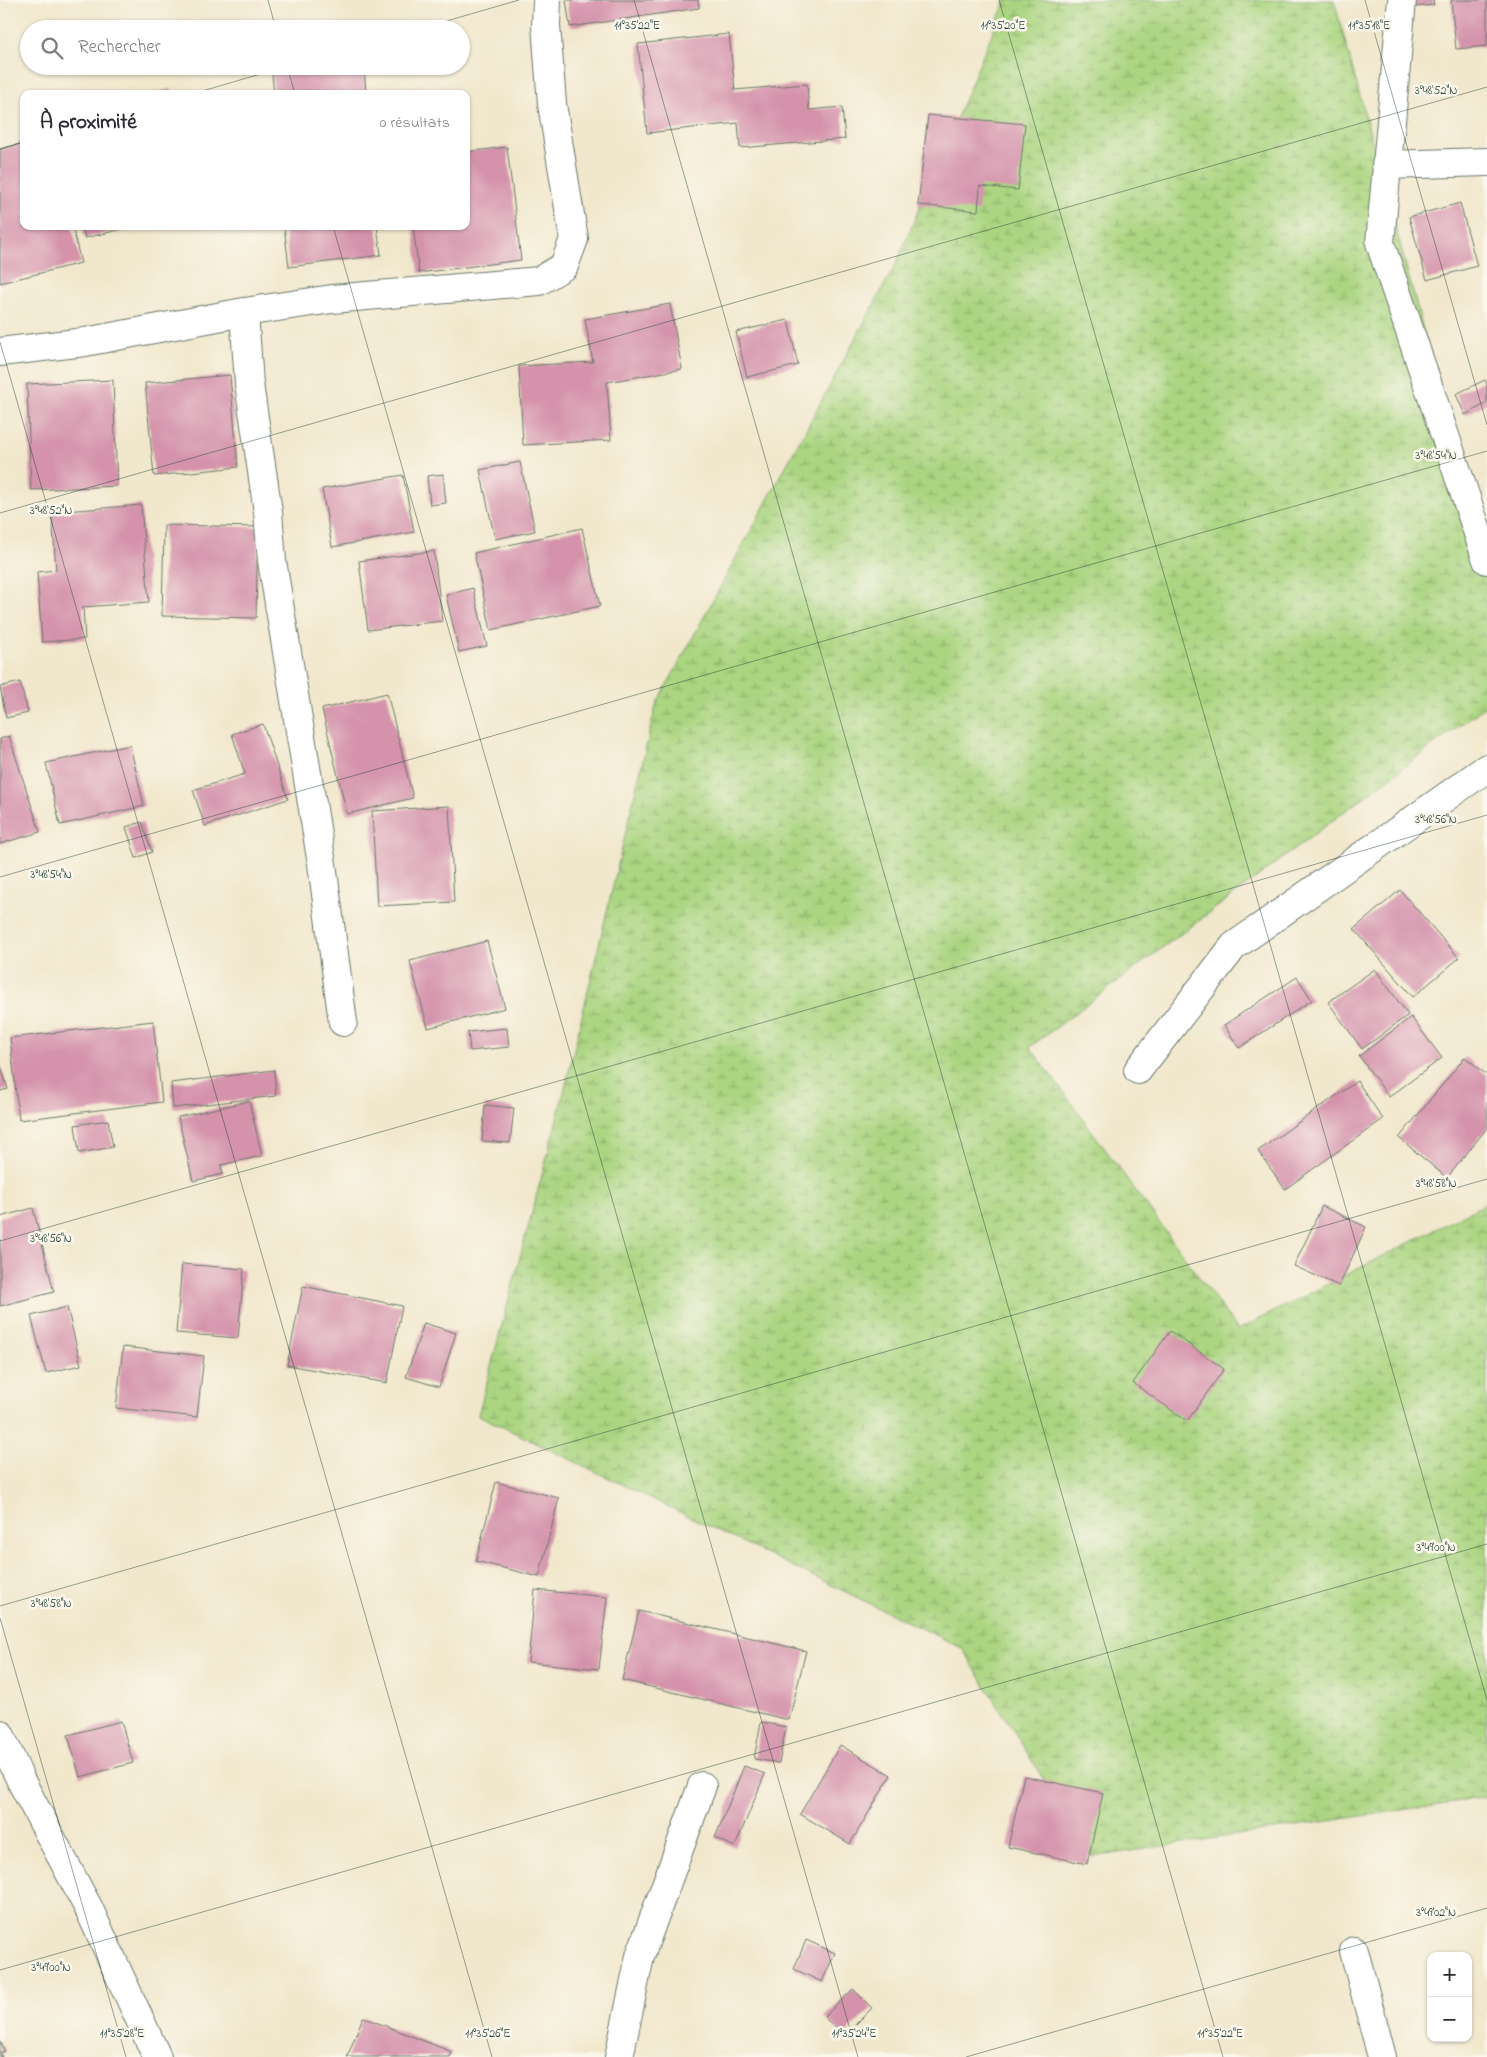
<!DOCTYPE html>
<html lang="fr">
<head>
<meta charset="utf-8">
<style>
	:root { --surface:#fff; --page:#f2f2f3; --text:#2b2b33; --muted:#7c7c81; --line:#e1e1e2 }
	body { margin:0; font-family:"Indie Flower",sans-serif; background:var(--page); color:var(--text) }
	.controls { position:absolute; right:15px; bottom:15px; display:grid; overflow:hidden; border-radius:10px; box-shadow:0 1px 4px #0004 }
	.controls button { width:45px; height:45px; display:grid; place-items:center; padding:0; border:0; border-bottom:1px solid var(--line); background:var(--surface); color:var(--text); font:25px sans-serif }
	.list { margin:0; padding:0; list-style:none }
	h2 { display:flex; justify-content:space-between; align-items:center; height:65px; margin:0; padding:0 20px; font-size:21px }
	h2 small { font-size:16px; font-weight:400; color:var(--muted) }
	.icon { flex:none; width:28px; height:28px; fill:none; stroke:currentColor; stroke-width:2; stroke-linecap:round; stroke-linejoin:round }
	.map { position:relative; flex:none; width:1487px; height:2057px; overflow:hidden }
	.search { position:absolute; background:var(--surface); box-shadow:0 1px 4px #0004; left:20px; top:20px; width:450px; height:55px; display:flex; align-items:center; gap:12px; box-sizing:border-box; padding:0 18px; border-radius:28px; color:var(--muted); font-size:19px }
	.panel { position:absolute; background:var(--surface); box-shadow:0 1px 4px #0004; left:20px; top:90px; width:450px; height:140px; border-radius:10px }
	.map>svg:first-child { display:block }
</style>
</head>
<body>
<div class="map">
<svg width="1487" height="2057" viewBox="0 0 1487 2057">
	<defs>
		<pattern id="wetland-marsh" width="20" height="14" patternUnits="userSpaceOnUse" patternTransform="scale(1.25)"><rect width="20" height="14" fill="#abd581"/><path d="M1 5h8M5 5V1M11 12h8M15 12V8" fill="none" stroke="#8bae6a"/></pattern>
	</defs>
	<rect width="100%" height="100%" fill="#fbf7ec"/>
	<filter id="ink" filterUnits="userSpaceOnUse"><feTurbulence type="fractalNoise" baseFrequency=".02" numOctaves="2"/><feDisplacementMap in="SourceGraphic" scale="10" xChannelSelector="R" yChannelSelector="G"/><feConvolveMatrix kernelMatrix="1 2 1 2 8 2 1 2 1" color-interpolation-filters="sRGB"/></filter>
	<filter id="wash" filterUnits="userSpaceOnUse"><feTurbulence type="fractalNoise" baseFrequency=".0096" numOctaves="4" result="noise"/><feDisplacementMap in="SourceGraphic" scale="20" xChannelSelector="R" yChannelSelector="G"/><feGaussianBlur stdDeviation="1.12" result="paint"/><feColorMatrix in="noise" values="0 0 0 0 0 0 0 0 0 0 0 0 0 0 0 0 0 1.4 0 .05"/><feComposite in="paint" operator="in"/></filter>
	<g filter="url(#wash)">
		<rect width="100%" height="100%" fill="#f1e7cc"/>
		<!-- wetland -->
		<path fill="url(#wetland-marsh)" stroke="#65895a" d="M 1006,0 L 1334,0 L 1487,566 L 1487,705 L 1030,1047 L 1238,1330 L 1487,1203 L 1487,1797 L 1092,1857 L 962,1648 L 478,1415 L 563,1096 L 656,705 L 896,264 Z"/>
		<g id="blocks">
			<!-- building -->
			<path fill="#d492ab" d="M 566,0 L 698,0 L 699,8 L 570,27 Z
				M 1412,0 L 1433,0 L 1434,5 L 1413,7 Z
				M 1451,0 L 1487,0 L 1487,46 L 1456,49 Z
				M 729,34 L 735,90 L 807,84 L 809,110 L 842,107 L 845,139 L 740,148 L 738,123 L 647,133 L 638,44 Z
				M 271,66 L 364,66 L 366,94 L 274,94 Z
				M 171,89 L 173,94 L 154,94 L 154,93 Z
				M 928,115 L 1025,124 L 1018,190 L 980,186 L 978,211 L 918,205 Z
				M 24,143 L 24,226 L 72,226 L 81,263 L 0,283 L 0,149 Z
				M 507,147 L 521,260 L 419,273 L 413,226 L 466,226 L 466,152 Z
				M 1460,203 L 1477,266 L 1427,280 L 1409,217 Z
				M 82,226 L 130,226 L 131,227 L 85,238 Z
				M 284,226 L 377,226 L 381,255 L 289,267 Z
				M 670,304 L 682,369 L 607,382 L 611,440 L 523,445 L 519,366 L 593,362 L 585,319 Z
				M 788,320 L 798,365 L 747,377 L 736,332 Z
				M 230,375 L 238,467 L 154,476 L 145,383 Z
				M 113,380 L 117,486 L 31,490 L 27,384 Z
				M 1485,380 L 1487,384 L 1487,403 L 1465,415 L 1456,394 Z
				M 520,462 L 535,531 L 495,539 L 480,470 Z
				M 443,474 L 446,503 L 430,505 L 427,476 Z
				M 403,475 L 414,532 L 332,547 L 322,489 Z
				M 141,505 L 149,602 L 83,607 L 85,639 L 42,642 L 37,572 L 56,570 L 52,512 Z
				M 164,525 L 258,527 L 256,618 L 162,616 Z
				M 582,528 L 600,606 L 491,630 L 474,553 Z
				M 434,551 L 442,621 L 368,630 L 359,561 Z
				M 473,588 L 487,646 L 459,652 L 446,595 Z
				M 20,682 L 28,713 L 6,718 L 0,687 Z
				M 387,693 L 413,798 L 347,814 L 322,709 Z
				M 263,724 L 288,799 L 205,826 L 193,790 L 245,774 L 232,734 Z
				M 9,736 L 40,832 L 0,844 L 0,739 Z
				M 130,745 L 144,806 L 60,825 L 46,763 Z
				M 449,806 L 454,902 L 377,906 L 372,811 Z
				M 142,822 L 152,852 L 136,858 L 126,827 Z
				M 1400,890 L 1459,958 L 1413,997 L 1354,929 Z
				M 487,941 L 505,1008 L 428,1028 L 410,961 Z
				M 1375,969 L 1408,1015 L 1362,1049 L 1328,1002 Z
				M 1297,977 L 1312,1000 L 1239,1048 L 1224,1025 Z
				M 1411,1017 L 1442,1058 L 1389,1097 L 1359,1056 Z
				M 153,1021 L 162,1102 L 19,1120 L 10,1038 Z
				M 507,1028 L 509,1047 L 470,1051 L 468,1032 Z
				M 1465,1057 L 1487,1075 L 1487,1128 L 1447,1178 L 1399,1138 Z
				M 0,1063 L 8,1089 L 0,1091 Z
				M 274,1070 L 276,1096 L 173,1108 L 171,1083 Z
				M 1357,1081 L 1383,1119 L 1285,1189 L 1258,1151 Z
				M 249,1101 L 262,1156 L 221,1165 L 223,1174 L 193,1181 L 178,1117 Z
				M 485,1105 L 514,1108 L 510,1143 L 482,1141 Z
				M 108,1120 L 113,1147 L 79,1153 L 75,1125 Z
				M 1322,1206 L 1366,1227 L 1339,1286 L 1294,1266 Z
				M 33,1208 L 54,1292 L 0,1306 L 0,1217 Z
				M 182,1264 L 244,1269 L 238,1338 L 176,1333 Z
				M 303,1286 L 402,1306 L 387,1383 L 287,1365 Z
				M 67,1307 L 81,1365 L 46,1373 L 31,1316 Z
				M 424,1323 L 456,1333 L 439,1387 L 406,1377 Z
				M 1170,1331 L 1224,1369 L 1187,1421 L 1133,1383 Z
				M 123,1347 L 204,1356 L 197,1417 L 116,1408 Z
				M 496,1482 L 559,1498 L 539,1577 L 476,1561 Z
				M 535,1590 L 607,1597 L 599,1669 L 528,1662 Z
				M 639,1611 L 806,1651 L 789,1720 L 622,1680 Z
				M 121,1721 L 133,1763 L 80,1777 L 68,1735 Z
				M 761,1722 L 786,1727 L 779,1763 L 754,1759 Z
				M 840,1745 L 891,1775 L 850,1844 L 800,1814 Z
				M 744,1766 L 765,1774 L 735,1847 L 715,1838 Z
				M 1024,1776 L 1103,1793 L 1087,1864 L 1008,1847 Z
				M 806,1940 L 835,1953 L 822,1982 L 794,1969 Z
				M 853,1989 L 872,2008 L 844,2036 L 824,2017 Z
				M 363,2017 L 452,2052 L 450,2057 L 347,2057 Z
				M 0,2041 L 5,2051 L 0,2053 L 2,2057 L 0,2057 Z"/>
		</g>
	</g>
	<g filter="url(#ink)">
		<use href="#blocks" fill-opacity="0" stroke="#687869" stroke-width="1"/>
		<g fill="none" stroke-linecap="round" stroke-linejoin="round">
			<defs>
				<path id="minor" d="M 1402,0 L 1380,243 L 1487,560
					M 1386,165 L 1487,162
					M 244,312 L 249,384 L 268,512 L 272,561 L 322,864 L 343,1022
					M 0,352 L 85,342 L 244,312 L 332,299 L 539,281 L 564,266 L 574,239 L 552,104 L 546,25 L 547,0
					M 1138,1070 L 1234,946 L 1487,768
					M 0,1734 L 21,1781 L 89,1909 L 157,2057
					M 1354,1951 L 1382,2057
					M 619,2057 L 640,1956 L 702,1786"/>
			</defs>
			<!-- minor casing -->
			<use href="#minor" stroke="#687869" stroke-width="30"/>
			<!-- minor -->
			<use href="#minor" stroke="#fff" stroke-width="28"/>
		</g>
	</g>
	<!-- ticks -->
	<path fill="none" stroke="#1f3d34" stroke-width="1" stroke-opacity="0.45" d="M 268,0 L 276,29M 634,0 L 1223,2057M 999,0 L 1487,1700M 1365,0 L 1487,425M 419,29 L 519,0M 287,66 L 295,94M 192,94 L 288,66M 0,149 L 24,142M 333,226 L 858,2057M 0,342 L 492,2057M 0,513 L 1487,87M 0,877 L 1487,451M 0,1241 L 1487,815M 0,1606 L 1487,1179M 0,1618 L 126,2057M 0,1970 L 1487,1544M 966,2057 L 1487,1908"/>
	<g font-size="12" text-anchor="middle" fill="#1f3d34" stroke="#fbf7ec" stroke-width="5" stroke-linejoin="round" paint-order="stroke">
		<text x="637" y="29">11°35'22"E</text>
		<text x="1003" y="29">11°35'20"E</text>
		<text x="1369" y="29">11°35'18"E</text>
		<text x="1436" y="94">3°48'52"N</text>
		<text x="1436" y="459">3°48'54"N</text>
		<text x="51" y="514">3°48'52"N</text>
		<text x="1436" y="823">3°48'56"N</text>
		<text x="51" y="878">3°48'54"N</text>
		<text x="1436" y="1187">3°48'58"N</text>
		<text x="51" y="1242">3°48'56"N</text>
		<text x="1436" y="1551">3°49'00"N</text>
		<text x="51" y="1607">3°48'58"N</text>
		<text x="1436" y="1916">3°49'02"N</text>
		<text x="51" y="1971">3°49'00"N</text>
		<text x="122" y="2037">11°35'28"E</text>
		<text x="488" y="2037">11°35'26"E</text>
		<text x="854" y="2037">11°35'24"E</text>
		<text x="1220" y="2037">11°35'22"E</text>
	</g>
</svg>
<div class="controls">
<button>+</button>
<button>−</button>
</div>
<div class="search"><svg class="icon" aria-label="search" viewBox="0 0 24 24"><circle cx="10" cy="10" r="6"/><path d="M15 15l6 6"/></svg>Rechercher</div>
<section class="panel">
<h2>À proximité<small>0 résultats</small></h2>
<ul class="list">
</ul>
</section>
</div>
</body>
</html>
